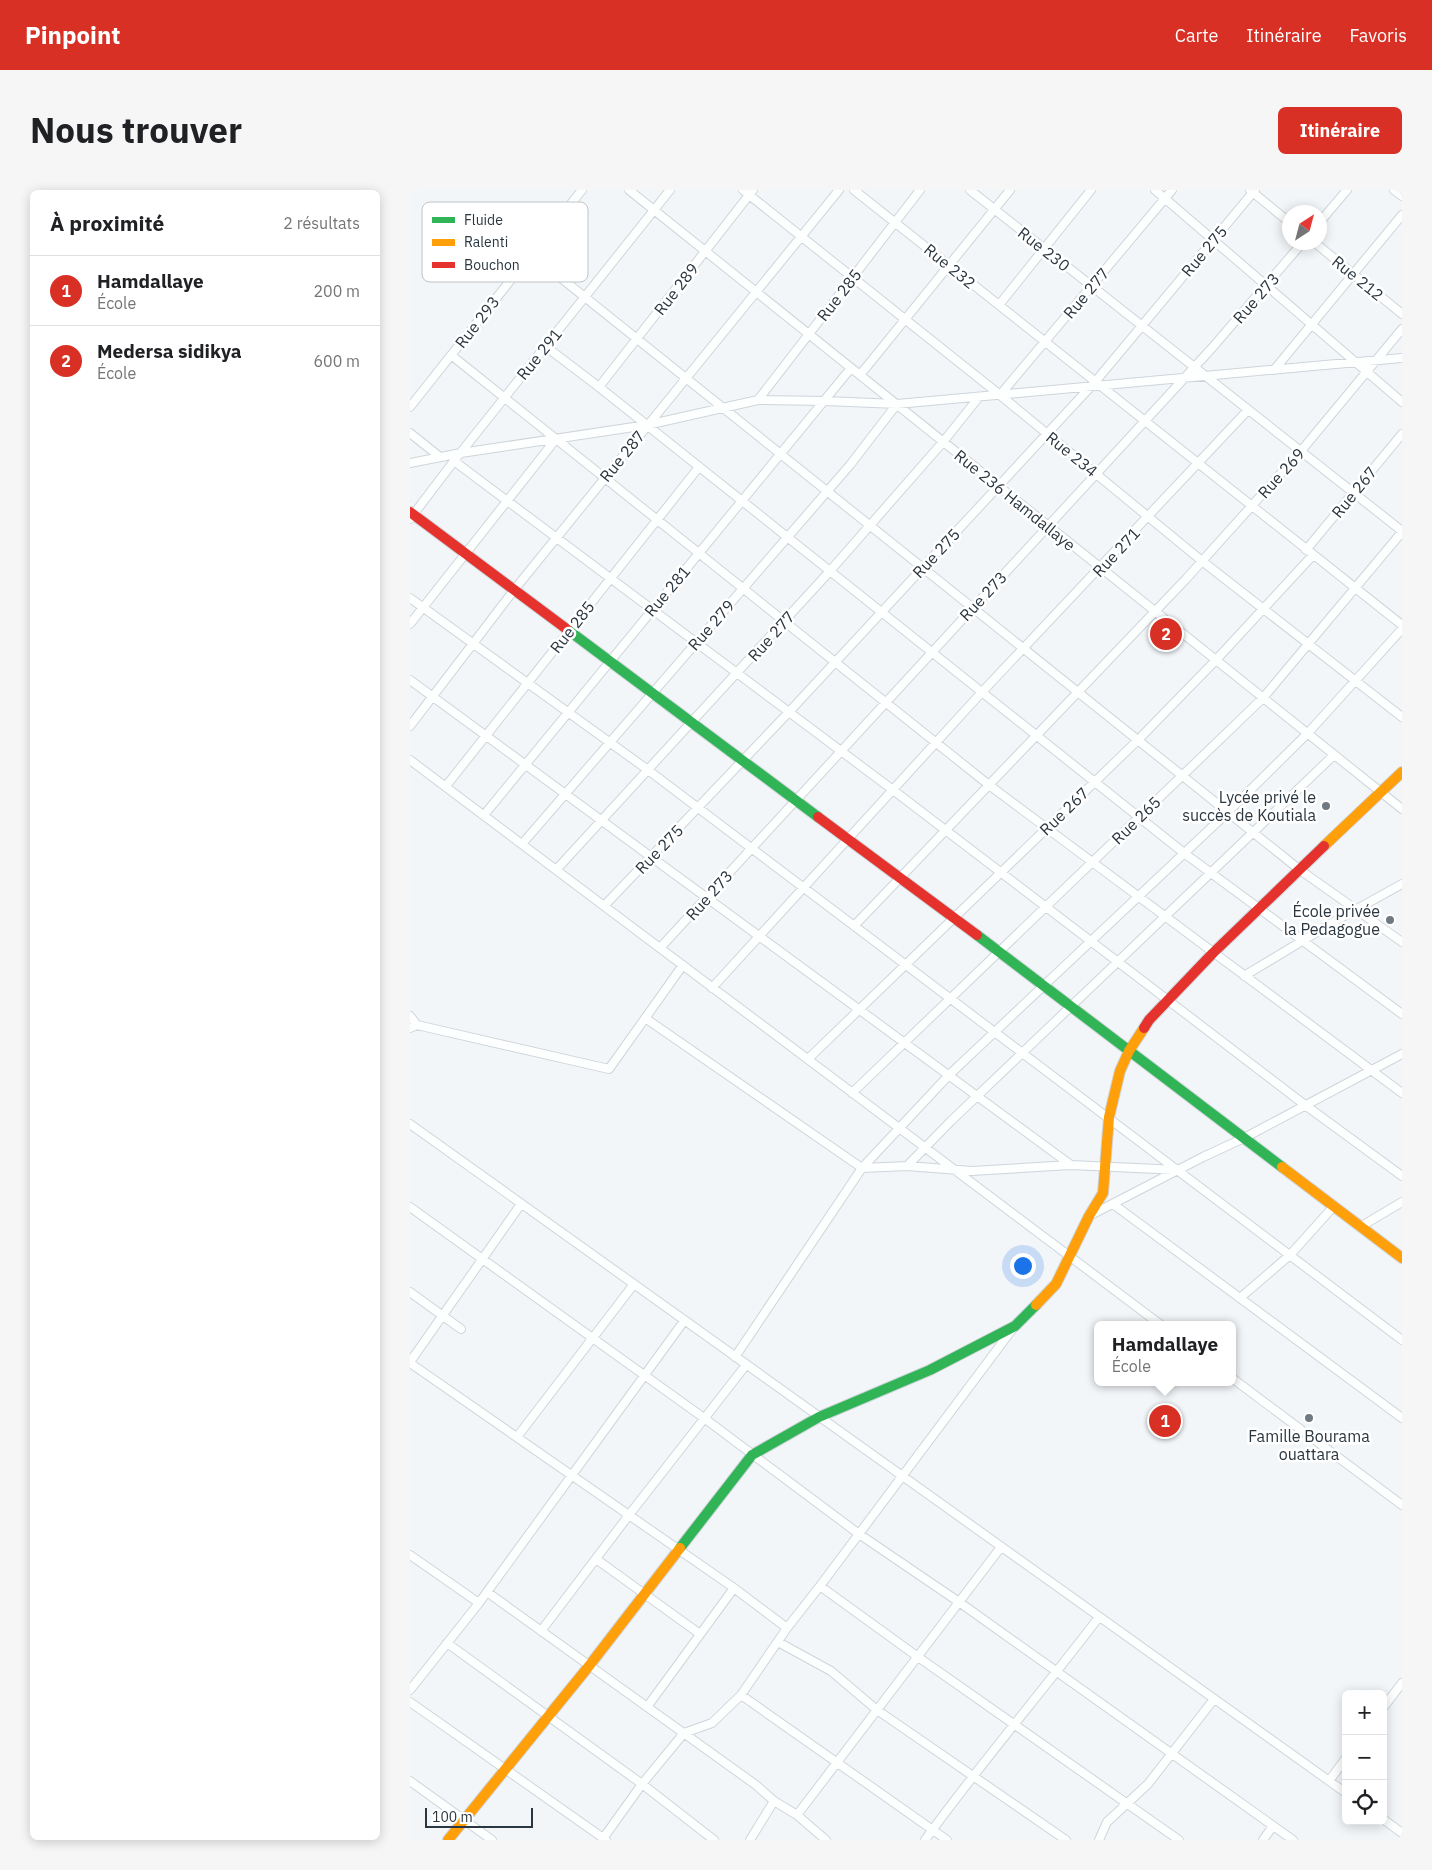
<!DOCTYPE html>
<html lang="fr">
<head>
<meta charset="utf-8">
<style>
	:root { --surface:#fff; --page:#f6f6f6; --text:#202124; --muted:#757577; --line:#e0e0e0; --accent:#d93025 }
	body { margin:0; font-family:"IBM Plex Sans",sans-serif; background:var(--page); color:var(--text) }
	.controls { position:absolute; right:15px; bottom:15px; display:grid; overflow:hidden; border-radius:8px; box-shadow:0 2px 12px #0003 }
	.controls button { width:45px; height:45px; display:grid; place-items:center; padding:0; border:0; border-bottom:1px solid var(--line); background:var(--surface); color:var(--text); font:25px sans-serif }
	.compass { position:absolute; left:872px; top:15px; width:45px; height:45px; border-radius:50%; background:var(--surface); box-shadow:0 2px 12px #0003; rotate:36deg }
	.scale { position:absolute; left:15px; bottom:12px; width:108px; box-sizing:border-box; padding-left:5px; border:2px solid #2a3640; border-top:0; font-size:14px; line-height:18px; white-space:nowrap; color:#2a3640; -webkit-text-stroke:4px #fff; paint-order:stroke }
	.you { position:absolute; left:612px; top:1075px; width:18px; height:18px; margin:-12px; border:4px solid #fff; border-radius:50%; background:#1a73e8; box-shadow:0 0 0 8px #1a73e833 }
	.badge { display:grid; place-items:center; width:32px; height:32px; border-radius:50%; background:var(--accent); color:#fff; font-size:16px; font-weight:700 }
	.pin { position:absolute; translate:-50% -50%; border:2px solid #fff; box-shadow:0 1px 5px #0006 }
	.popup { position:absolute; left:684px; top:1131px; width:142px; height:65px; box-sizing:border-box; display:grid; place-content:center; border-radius:8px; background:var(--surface); filter:drop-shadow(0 1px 4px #0005); font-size:16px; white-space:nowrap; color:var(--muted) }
	.popup b { font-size:19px; color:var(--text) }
	.popup::after { content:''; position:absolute; left:50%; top:100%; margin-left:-10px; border:10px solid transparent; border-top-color:var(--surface) }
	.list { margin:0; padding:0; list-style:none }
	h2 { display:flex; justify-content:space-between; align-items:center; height:65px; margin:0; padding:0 20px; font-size:21px }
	h2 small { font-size:16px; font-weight:400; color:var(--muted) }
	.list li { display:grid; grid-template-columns:32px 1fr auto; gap:15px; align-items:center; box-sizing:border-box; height:70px; padding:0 20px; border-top:1px solid var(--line) }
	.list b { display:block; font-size:19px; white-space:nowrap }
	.list p { margin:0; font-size:16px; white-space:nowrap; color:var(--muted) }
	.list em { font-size:16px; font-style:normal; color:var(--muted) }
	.icon { flex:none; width:28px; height:28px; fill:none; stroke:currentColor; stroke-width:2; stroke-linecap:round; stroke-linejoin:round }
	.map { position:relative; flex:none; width:992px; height:1650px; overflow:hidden; border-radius:8px }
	header { display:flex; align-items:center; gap:30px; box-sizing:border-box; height:70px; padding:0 25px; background:var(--accent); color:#fff }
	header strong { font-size:24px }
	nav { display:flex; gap:28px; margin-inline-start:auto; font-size:18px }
	.intro { display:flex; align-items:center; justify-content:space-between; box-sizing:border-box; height:120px; padding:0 30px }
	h1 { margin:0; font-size:35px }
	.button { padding:12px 22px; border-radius:8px; background:var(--accent); color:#fff; font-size:18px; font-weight:700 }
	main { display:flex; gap:30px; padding:0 30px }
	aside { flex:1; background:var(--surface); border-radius:8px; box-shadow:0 2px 12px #0003 }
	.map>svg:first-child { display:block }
</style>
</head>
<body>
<header>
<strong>Pinpoint</strong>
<nav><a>Carte</a><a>Itinéraire</a><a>Favoris</a></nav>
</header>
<div class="intro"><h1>Nous trouver</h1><a class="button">Itinéraire</a></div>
<main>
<aside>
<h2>À proximité<small>2 résultats</small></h2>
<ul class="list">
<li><span class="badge">1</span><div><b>Hamdallaye</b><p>École</p></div><em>200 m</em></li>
<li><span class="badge">2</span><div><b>Medersa sidikya</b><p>École</p></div><em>600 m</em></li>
</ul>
</aside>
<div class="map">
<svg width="992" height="1650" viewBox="0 0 992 1650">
	<rect width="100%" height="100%" fill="#f3f6f9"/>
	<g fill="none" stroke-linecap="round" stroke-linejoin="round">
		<defs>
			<path id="street" d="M 219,0 L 992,619
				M 333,0 L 590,205 L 792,371 L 992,527
				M 444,0 L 992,435
				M 560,0 L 992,341
				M 745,0 L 992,212
				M 840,0 L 879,32
				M 984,0 L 992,6
				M 909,33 L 937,0
				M 904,52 L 992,124
				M 121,64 L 890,680 L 992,752
				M 589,115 L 681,0
				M 135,156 L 189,197 L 774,663 L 992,824
				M 41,165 L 579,595 L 992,903
				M 864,180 L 992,25
				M 450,185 L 600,0
				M 189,197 L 343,0
				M 590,205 L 762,0
				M 348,210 L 510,0
				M 0,217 L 172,0
				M 0,243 L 30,267
				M 44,271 L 483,600 L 895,915 L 992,986
				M 0,273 L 51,263 L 237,235 L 348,210 L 415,211 L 487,214 L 992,168
				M 0,329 L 44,271 L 260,0
				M 896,360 L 992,244
				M 0,408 L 238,580 L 992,1150
				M 0,434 L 146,249
				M 0,490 L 661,975
				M 0,536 L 104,400 L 429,0
				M 0,570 L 751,1135
				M 36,596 L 289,277
				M 74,625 L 441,178
				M 112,654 L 440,275 L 487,214
				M 146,680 L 420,381 L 533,252 L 569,207
				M 194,716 L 379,522 L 685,192 L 845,0
				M 444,736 L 776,389 L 891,261 L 992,139
				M 250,758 L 802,158 L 893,52
				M 834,786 L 927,730 L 992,694
				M 302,798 L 572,502 L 838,220
				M 0,826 L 7,835
				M 235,828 L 452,978 L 497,976 L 562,981 L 661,975 L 769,980
				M 0,838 L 7,835 L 199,879 L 273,775
				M 398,869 L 728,550 L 806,470 L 903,365
				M 442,903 L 853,508 L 992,342
				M 0,934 L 936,1603
				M 497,976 L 541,931 L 924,565
				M 703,1014 L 992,1228
				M 0,1017 L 294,1228 L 449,1344 L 549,1412 L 883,1650
				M 679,1026 L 793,967 L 834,948 L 992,864
				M 950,1037 L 992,1012
				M 0,1102 L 51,1139
				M 830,1108 L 880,1065 L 924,1016
				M 325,1167 L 452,978 L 539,885 L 818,622 L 898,543 L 992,439
				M 0,1172 L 111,1014
				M 0,1173 L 324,1398 L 377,1438
				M 822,1188 L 992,1315
				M 107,1247 L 224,1094
				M 0,1365 L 69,1413 L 274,1131
				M 186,1369 L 290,1444
				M 410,1396 L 508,1467 L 769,1650
				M 77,1402 L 346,1595 L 364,1611 L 387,1625 L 416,1650
				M 131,1441 L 219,1325 L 336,1175
				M 368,1452 L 421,1481 L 467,1520 L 656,1650
				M 37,1453 L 232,1594 L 304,1650
				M 0,1500 L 69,1413
				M 331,1505 L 537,1650
				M 0,1512 L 196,1650
				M 237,1517 L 324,1398
				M 973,1518 L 992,1493
				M 0,1591 L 82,1650
				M 919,1591 L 936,1568
				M 387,1625 L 591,1357
				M 973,1629 L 992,1643
				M 192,1650 L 232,1594 L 274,1543 L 302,1533 L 331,1505 L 377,1438 L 410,1396 L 604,1137
				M 340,1650 L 364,1611
				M 515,1650 C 570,1574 632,1502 689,1427
				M 689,1650 L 697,1632 L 738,1594 L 804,1509
				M 853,1650 L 863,1636"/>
			<path id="fast" d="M 158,440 L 408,627
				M 567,745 L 872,977
				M 270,1358 L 342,1265 L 409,1227 L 520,1180 L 605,1136 L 626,1115"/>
			<path id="slow" d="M 914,656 L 992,582
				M 872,977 L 992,1068
				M 626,1115 L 646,1094 L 679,1026 L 693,1003 L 699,927 L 710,881 L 719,861 L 734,838
				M 38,1650 L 179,1476 L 270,1358"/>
			<path id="jam" d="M 0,322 L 158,440
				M 408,627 L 567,745
				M 734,838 L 739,830 L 803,763 L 914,656"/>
		</defs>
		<!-- street casing -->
		<use href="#street" stroke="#ced5db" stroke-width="10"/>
		<!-- fast casing -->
		<use href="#fast" stroke="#ced5db" stroke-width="12"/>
		<!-- slow casing -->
		<use href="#slow" stroke="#ced5db" stroke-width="12"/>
		<!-- jam casing -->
		<use href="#jam" stroke="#ced5db" stroke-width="12"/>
		<!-- street -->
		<use href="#street" stroke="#fdfefe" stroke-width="8"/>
		<!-- fast -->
		<use href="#fast" stroke="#30b455" stroke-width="10"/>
		<!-- slow -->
		<use href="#slow" stroke="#ff9f0a" stroke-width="10"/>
		<!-- jam -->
		<use href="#jam" stroke="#e5322d" stroke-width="10"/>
	</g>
	<!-- markers -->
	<g fill="#707981" stroke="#fff" stroke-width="2">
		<circle cx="916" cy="616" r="5"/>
		<circle cx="980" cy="730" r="5"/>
		<circle cx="899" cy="1228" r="5"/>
	</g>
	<g text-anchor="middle" stroke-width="5" stroke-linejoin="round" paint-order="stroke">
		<!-- street labels -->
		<g font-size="16" fill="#2a3640" stroke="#fff">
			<text transform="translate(634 59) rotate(38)" y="6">Rue 230</text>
			<text transform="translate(794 61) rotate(-50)" y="6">Rue 275</text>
			<text transform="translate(540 76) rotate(39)" y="6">Rue 232</text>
			<text transform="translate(948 88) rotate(39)" y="6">Rue 212</text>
			<text transform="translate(266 99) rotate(-52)" y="6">Rue 289</text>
			<text transform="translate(676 103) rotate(-50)" y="6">Rue 277</text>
			<text transform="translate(429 105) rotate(-52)" y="6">Rue 285</text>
			<text transform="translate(846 108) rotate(-49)" y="6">Rue 273</text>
			<text transform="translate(67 132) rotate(-52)" y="6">Rue 293</text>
			<text transform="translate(129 164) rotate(-51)" y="6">Rue 291</text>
			<text transform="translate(662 264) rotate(39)" y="6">Rue 234</text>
			<text transform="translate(212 266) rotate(-51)" y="6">Rue 287</text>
			<text transform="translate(871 283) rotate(-48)" y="6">Rue 269</text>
			<text transform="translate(944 302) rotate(-51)" y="6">Rue 267</text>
			<text transform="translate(605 310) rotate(39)" y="6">Rue 236 Hamdallaye</text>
			<text transform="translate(706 362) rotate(-47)" y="6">Rue 271</text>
			<text transform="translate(526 363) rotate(-47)" y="6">Rue 275</text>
			<text transform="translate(257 401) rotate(-50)" y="6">Rue 281</text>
			<text transform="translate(573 406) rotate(-47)" y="6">Rue 273</text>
			<text transform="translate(301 435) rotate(-49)" y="6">Rue 279</text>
			<text transform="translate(162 437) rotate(-52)" y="6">Rue 285</text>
			<text transform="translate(361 446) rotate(-48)" y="6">Rue 277</text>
			<text transform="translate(654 621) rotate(-44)" y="6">Rue 267</text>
			<text transform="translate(726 630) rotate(-44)" y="6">Rue 265</text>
			<text transform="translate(249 659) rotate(-46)" y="6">Rue 275</text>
			<text transform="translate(299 705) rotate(-48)" y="6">Rue 273</text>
		</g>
		<!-- poi labels -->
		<g font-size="16" fill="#2a3640" stroke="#fff" text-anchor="end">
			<text x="906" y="613">Lycée privé le<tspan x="906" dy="18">succès de Koutiala</tspan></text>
			<text x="970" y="727">École privée<tspan x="970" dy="18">la Pedagogue</tspan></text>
			<text x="899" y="1252" text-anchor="middle">Famille Bourama<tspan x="899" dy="18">ouattara</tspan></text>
		</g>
	</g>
	<!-- legend -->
	<rect x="12" y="12" width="166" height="80" rx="8" fill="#fff" stroke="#bfc3c6" stroke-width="1"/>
	<rect x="22" y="27" width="23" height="6" fill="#30b455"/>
	<rect x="22" y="49" width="23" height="7" fill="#ff9f0a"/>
	<rect x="22" y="72" width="23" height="6" fill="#e5322d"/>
	<g font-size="14" fill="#2a3640">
		<text x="54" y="35">Fluide</text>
		<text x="54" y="57">Ralenti</text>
		<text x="54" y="80">Bouchon</text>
	</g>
</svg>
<div class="controls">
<button>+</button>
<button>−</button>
<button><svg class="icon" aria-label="locate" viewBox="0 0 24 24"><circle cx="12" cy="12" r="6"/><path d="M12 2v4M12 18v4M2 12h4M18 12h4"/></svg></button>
</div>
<svg class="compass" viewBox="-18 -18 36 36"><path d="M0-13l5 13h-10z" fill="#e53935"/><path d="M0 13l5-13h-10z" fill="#757577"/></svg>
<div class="scale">100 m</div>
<div class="you"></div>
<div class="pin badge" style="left:755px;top:1231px">1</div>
<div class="popup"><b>Hamdallaye</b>École</div>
<div class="pin badge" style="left:756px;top:444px">2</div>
</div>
</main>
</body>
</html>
